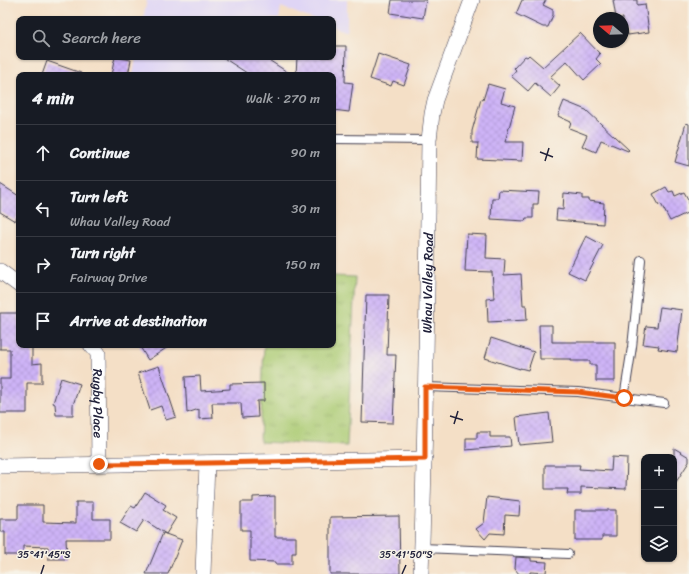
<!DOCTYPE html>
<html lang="en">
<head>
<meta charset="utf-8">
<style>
	:root { --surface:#171b24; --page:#20242c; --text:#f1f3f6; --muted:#9ea1a6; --line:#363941 }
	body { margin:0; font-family:Sriracha,sans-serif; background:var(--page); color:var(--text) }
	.controls { position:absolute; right:12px; bottom:12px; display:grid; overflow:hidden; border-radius:8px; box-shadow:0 1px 3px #0004 }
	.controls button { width:36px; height:36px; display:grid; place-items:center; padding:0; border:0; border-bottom:1px solid var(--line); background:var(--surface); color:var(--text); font:20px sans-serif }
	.compass { position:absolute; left:593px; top:12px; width:36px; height:36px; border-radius:50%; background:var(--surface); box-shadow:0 1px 3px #0004; rotate:289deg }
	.stop { position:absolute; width:12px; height:12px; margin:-9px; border:3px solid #ea580c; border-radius:50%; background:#fff }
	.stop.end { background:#ea580c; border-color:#fff; box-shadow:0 1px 4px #0008 }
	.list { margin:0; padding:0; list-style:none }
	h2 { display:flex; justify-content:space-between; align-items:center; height:52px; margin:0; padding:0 16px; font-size:17px }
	h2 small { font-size:13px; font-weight:400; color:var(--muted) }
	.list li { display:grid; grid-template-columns:26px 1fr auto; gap:12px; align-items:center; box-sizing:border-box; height:56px; padding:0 16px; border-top:1px solid var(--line) }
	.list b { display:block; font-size:15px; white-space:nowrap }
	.list p { margin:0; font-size:13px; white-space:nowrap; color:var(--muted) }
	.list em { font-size:13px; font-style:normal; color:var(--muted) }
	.icon { flex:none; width:22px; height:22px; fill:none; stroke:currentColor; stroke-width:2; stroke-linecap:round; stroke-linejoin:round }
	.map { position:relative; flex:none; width:689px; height:574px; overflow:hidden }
	.search { position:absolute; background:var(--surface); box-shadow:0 1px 3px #0004; left:16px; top:16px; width:320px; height:44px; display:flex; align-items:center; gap:10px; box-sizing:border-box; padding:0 14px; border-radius:8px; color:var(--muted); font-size:15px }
	.panel { position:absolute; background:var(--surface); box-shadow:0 1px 3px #0004; left:16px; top:72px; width:320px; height:276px; border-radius:8px }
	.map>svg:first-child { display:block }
</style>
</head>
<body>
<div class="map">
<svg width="689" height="574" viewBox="0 0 689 574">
	<defs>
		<pattern id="grass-tufts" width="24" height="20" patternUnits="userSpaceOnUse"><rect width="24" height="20" fill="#abcb73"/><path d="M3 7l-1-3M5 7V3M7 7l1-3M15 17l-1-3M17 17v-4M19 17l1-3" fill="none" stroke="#93ae64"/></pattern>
		<pattern id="building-cross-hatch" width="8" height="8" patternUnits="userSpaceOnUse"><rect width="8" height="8" fill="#ceb4f7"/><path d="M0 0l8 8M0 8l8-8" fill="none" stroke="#b19ad5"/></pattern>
	</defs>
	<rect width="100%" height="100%" fill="#f7f3e8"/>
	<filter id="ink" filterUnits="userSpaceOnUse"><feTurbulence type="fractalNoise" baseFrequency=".025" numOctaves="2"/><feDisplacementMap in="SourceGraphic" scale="8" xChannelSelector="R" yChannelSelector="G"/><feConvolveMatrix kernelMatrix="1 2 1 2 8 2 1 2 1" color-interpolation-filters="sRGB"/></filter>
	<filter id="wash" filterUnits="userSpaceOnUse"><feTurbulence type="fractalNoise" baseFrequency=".012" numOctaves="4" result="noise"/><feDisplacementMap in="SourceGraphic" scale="16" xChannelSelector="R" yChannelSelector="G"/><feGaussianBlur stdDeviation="0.9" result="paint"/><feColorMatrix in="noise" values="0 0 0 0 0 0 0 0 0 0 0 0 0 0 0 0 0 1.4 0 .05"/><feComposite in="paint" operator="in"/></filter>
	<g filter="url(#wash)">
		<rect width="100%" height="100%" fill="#f4dfc6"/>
		<!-- built -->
		<path fill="#dfd5f5" d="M 147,0 L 347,0 L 347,32 L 333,27 L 333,19 L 312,19 L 281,7 L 279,19 L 143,19 Z
			M 136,57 L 273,57 L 270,75 L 133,75 Z"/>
		<!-- grass -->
		<path fill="url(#grass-tufts)" stroke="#667657" d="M 333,276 L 355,277 L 347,446 L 260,442 L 264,345 L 333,345 Z"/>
		<g id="blocks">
			<!-- building -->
			<path fill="url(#building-cross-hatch)" d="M 392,0 L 426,0 L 423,18 L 390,13 Z
				M 522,0 L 546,0 L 543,5 L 553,10 L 553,15 L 548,27 L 543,27 L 516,14 Z
				M 613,0 L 637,0 L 637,5 L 645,4 L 649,32 L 628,35 L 627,31 L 623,31 L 623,18 L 616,18 Z
				M 580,33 L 600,54 L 596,59 L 601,64 L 584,80 L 567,61 L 550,77 L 560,86 L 551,97 L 535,83 L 528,91 L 511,76 L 516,70 L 514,68 L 525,56 L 527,57 L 529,55 L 543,67 Z
				M 333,46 L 346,46 L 345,82 L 353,83 L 349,112 L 333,110 L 333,75 L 296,75 L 297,57 L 333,57 Z
				M 378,54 L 411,65 L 404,85 L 393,81 L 391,86 L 370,79 Z
				M 115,57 L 131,60 L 128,75 L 111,75 Z
				M 222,57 L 264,57 L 292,75 L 250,75 Z
				M 47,61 L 81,73 L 81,75 L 42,75 Z
				M 488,84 L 505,89 L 501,102 L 515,106 L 505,142 L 523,142 L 522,161 L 477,159 L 478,143 L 472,143 L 472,131 L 481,99 L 483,100 Z
				M 564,101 L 586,110 L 629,150 L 628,151 L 601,140 L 596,152 L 582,146 L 587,135 L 569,128 L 571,122 L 558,116 Z
				M 686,123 L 689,124 L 689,166 L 675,162 Z
				M 0,184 L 19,196 L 19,214 L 15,221 L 0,212 Z
				M 666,187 L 669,192 L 673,191 L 675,196 L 684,192 L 689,201 L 689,212 L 670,221 L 661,204 L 659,205 L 653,194 Z
				M 499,190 L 539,192 L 538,204 L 533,204 L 533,218 L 526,218 L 525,221 L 491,219 L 492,198 L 498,198 Z
				M 564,193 L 582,195 L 582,199 L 589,199 L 589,201 L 604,203 L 603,224 L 556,220 L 557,209 L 563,210 Z
				M 467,234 L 487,235 L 486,258 L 505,259 L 504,275 L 521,274 L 523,305 L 526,305 L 527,320 L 488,322 L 487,299 L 494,298 L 492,272 L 465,271 Z
				M 586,236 L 603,245 L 585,280 L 568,272 Z
				M 366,295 L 389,295 L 387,355 L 396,355 L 393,423 L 362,422 Z
				M 660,307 L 682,310 L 677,352 L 658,349 L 659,346 L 643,344 L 646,326 L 657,327 Z
				M 0,313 L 19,313 L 19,345 L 32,345 L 32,364 L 42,363 L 42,383 L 27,383 L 27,413 L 0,413 L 0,379 L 10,379 L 10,349 L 0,349 Z
				M 539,325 L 552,325 L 552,342 L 615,342 L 615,381 L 596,381 L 596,365 L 590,365 L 590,361 L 571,361 L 571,359 L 540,359 Z
				M 491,338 L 534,352 L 528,370 L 520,368 L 520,369 L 485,358 Z
				M 139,345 L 171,345 L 148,360 Z
				M 159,366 L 176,417 L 166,420 L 161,406 L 150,410 L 138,373 Z
				M 200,376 L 201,391 L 230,389 L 230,384 L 264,383 L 264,401 L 257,401 L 258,417 L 242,418 L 241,403 L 212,403 L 213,418 L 199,419 L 199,409 L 187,413 L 185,377 Z
				M 61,378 L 80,384 L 73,405 L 73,415 L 56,415 L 55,404 L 53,403 Z
				M 549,413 L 552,442 L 519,445 L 516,417 Z
				M 477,432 L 490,432 L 490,437 L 510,437 L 511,446 L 466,450 L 466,438 L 477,438 Z
				M 674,448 L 689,457 L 689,462 L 674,485 Z
				M 612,457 L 627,458 L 626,489 L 581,487 L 581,494 L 567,494 L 568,489 L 545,489 L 545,465 L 580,465 L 579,469 L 611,471 Z
				M 145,492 L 166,505 L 163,510 L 176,518 L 166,534 L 144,520 L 136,532 L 120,523 L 131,506 L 135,508 Z
				M 275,496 L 275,537 L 296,537 L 296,553 L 292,553 L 292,564 L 275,564 L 275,562 L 250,561 L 250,530 L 241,530 L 241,502 L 253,502 L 253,497 Z
				M 487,497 L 520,501 L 519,516 L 505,515 L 504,534 L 490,533 L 485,539 L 476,529 L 484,523 Z
				M 76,502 L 93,502 L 93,519 L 110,519 L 110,539 L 66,539 L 67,559 L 48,559 L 48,547 L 23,546 L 23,555 L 5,555 L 5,532 L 0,532 L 0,519 L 18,519 L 18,505 L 43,505 L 43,522 L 76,523 Z
				M 575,510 L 616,510 L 616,536 L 602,536 L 602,540 L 575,540 Z
				M 399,516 L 400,574 L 330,574 L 330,517 Z
				M 163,533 L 182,540 L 168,574 L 146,574 Z
				M 516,557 L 531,558 L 531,561 L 547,562 L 546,573 L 530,572 L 530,574 L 519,574 L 515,569 Z"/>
		</g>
	</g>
	<g filter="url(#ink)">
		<use href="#blocks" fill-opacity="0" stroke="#423e50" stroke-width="1"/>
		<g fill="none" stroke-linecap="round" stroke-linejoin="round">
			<defs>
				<path id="service" d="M 333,139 L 429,140
					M 425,387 L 578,392 L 664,403
					M 624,398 L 632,347 L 641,260
					M 422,548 L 568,554"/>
				<g id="minor">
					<path d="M 0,271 L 19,285"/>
					<path id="s1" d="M 91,345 L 98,353 L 99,464"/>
					<path d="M 0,466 L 425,459"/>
					<path d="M 203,574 L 207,463"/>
					<path id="s2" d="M 421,574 C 426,429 427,284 429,140 L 432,114 L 435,100 L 472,0"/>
				</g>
			</defs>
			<!-- service casing -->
			<use href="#service" stroke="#423e50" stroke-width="10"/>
			<!-- minor casing -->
			<use href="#minor" stroke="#423e50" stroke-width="16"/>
			<!-- service -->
			<use href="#service" stroke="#fff" stroke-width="8"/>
			<!-- minor -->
			<use href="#minor" stroke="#fff" stroke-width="15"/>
		</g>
	</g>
	<g fill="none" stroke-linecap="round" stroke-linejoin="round" filter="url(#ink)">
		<!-- route -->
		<path stroke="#ea580c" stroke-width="5" d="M 99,464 L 207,463 L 425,459 L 425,387 L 578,392 L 624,398"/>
	</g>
	<!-- ticks -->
	<path fill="none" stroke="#22223b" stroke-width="1.5" d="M 540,152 L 553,157M 545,161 L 549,148M 450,416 L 463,420M 454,424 L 458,411M 41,574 L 44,565M 402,574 L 406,565"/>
	<g text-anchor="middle" stroke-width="3" stroke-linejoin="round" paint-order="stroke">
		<!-- street labels -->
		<g font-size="13" fill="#22223b" stroke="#f7f3e8">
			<text dy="5" stroke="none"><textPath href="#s2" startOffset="291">Whau Valley Road</textPath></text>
			<text dy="5" stroke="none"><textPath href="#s1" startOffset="61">Rugby Place</textPath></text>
		</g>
	</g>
	<g font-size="10" text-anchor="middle" fill="#22223b" stroke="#f7f3e8" stroke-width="3" stroke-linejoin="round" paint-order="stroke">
		<text x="44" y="558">35°41'45"S</text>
		<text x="406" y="558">35°41'50"S</text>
	</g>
</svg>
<div class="controls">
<button>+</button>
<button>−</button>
<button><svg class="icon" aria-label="layers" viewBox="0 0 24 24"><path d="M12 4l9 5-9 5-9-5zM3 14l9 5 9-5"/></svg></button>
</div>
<svg class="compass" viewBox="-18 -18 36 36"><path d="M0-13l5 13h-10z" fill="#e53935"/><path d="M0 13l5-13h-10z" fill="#9ea1a6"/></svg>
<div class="stop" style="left:624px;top:398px"></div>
<div class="stop end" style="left:99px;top:464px"></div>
<div class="search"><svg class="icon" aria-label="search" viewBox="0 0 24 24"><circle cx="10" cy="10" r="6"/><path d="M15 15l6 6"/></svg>Search here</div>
<section class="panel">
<h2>4 min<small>Walk · 270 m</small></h2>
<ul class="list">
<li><svg class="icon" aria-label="ahead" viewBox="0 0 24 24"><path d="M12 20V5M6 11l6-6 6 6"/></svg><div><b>Continue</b></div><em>90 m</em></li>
<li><svg class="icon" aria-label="left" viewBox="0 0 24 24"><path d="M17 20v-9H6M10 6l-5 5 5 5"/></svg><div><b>Turn left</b><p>Whau Valley Road</p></div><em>30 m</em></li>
<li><svg class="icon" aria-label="right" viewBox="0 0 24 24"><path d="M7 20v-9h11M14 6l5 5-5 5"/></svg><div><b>Turn right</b><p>Fairway Drive</p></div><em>150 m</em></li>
<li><svg class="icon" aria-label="arrive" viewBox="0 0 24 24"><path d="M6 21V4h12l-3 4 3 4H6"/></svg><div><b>Arrive at destination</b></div></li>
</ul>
</section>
</div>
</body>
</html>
